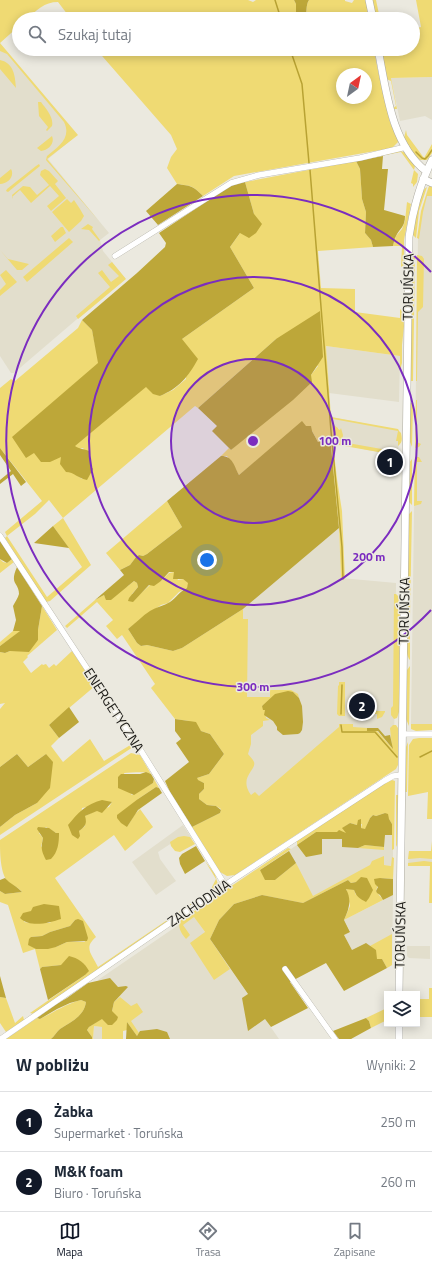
<!DOCTYPE html>
<html lang="pl">
<head>
<meta charset="utf-8">
<style>
	:root { --surface:#fff; --page:#f2f2f3; --text:#1f2937; --muted:#747a83; --line:#e0e1e3; --accent:#111827 }
	body { margin:0; font-family:"Titillium Web",sans-serif; background:var(--page); color:var(--text) }
	.controls { position:absolute; right:12px; bottom:12px; display:grid; overflow:hidden; border-radius:0px; box-shadow:0 2px 10px #0003 }
	.controls button { width:36px; height:36px; display:grid; place-items:center; padding:0; border:0; border-bottom:1px solid var(--line); background:var(--surface); color:var(--text); font:20px sans-serif }
	.compass { position:absolute; left:336px; top:68px; width:36px; height:36px; border-radius:50%; background:var(--surface); box-shadow:0 2px 10px #0003; rotate:33deg }
	.you { position:absolute; left:207px; top:560px; width:14px; height:14px; margin:-10px; border:3px solid #fff; border-radius:50%; background:#1a73e8; box-shadow:0 0 0 6px #1a73e833 }
	.badge { display:grid; place-items:center; width:26px; height:26px; border-radius:50%; background:var(--accent); color:#fff; font-size:13px; font-weight:700 }
	.pin { position:absolute; translate:-50% -50%; border:2px solid #fff; box-shadow:0 1px 4px #0006 }
	.list { margin:0; padding:0; list-style:none }
	h2 { display:flex; justify-content:space-between; align-items:center; height:52px; margin:0; padding:0 16px; font-size:17px }
	h2 small { font-size:13px; font-weight:400; color:var(--muted) }
	.list li { display:grid; grid-template-columns:26px 1fr auto; gap:12px; align-items:center; box-sizing:border-box; height:60px; padding:0 16px; border-top:1px solid var(--line) }
	.list b { display:block; font-size:15px; white-space:nowrap }
	.list p { margin:0; font-size:13px; white-space:nowrap; color:var(--muted) }
	.list em { font-size:13px; font-style:normal; color:var(--muted) }
	.icon { flex:none; width:22px; height:22px; fill:none; stroke:currentColor; stroke-width:2; stroke-linecap:round; stroke-linejoin:round }
	.map { position:relative; flex:none; width:432px; height:1039px; overflow:hidden }
	.search { position:absolute; background:var(--surface); box-shadow:0 2px 10px #0003; left:12px; right:12px; top:12px; height:44px; display:flex; align-items:center; gap:10px; box-sizing:border-box; padding:0 14px; border-radius:22px; color:var(--muted); font-size:15px }
	.sheet { height:172px; background:var(--surface) }
	nav { display:flex; justify-content:space-around; align-items:center; box-sizing:border-box; height:56px; border-top:1px solid var(--line); background:var(--surface); font-size:11px; color:var(--muted) }
	nav a { display:grid; justify-items:center; gap:2px }
	nav .on { color:var(--accent) }
	.map>svg:first-child { display:block }
</style>
</head>
<body>
<div class="map">
<svg width="432" height="1039" viewBox="0 0 432 1039">
	<rect width="100%" height="100%" fill="#ebe9df"/>
	<!-- built -->
	<path fill="#e2decc" d="M 0,44 L 77,135 L 48,159 L 109,233 L 100,240 L 103,251 L 125,278 L 14,373 L 11,373 L 0,356 Z
		M 432,77 L 432,120 L 425,116 L 400,121 L 391,78 Z
		M 428,188 L 432,189 L 432,724 L 411,724 L 418,239 L 421,214 Z
		M 326,346 L 400,356 L 399,402 L 329,393 Z
		M 331,417 L 399,430 L 398,456 L 333,443 Z
		M 339,528 L 341,578 L 396,583 L 394,752 L 243,811 L 243,609 Z
		M 183,825 L 192,839 L 181,837 L 158,852 L 160,859 L 176,881 L 156,895 L 132,862 Z
		M 313,834 L 393,835 L 393,866 L 376,865 L 275,918 L 247,879 Z
		M 409,851 L 432,851 L 432,865 L 408,866 Z
		M 393,895 L 392,965 L 387,968 L 382,959 L 352,950 L 344,935 L 350,931 L 344,920 Z
		M 193,915 L 279,1039 L 139,1039 L 98,980 Z
		M 407,946 L 430,946 L 430,959 L 409,958 L 407,956 Z
		M 94,1026 L 102,1027 L 102,1039 L 93,1039 Z"/>
	<!-- green -->
	<path fill="#efda73" fill-rule="evenodd" d="M 0,0 L 248,0 L 253,2 L 256,0 L 294,0 L 296,4 L 296,12 L 286,12 L 283,14 L 285,19 L 71,19 L 58,2 C 44,2 37,10 27,19 L 19,19 L 19,26 L 0,43 L 78,135 L 47,159 L 99,221 L 46,160 L 47,156 C 58,147 72,138 64,122 L 7,54 L 0,51 Z
		M 309,0 L 345,0 L 345,1 L 352,3 L 354,0 L 366,0 L 369,19 L 304,19 C 308,13 305,6 309,0 Z
		M 372,0 L 376,0 L 380,19 L 375,19 Z
		M 416,0 L 432,0 L 432,77 L 391,78 L 397,109 L 394,109 L 393,108 L 396,106 L 391,81 L 386,79 L 380,49 L 413,49 L 413,29 L 421,27 Z
		M 96,49 L 374,49 C 378,74 384,98 390,122 C 392,129 398,135 398,142 L 392,148 L 234,176 L 203,196 C 192,185 192,186 177,184 L 167,168 L 171,157 L 177,149 L 171,135 ZM 342,74 L 366,74 L 366,98 L 342,98 Z
		M 0,60 C 14,63 15,76 16,88 L 0,69 Z
		M 38,102 L 41,102 C 46,109 54,117 52,126 L 47,131 L 46,130 L 48,127 L 39,116 Z
		M 406,130 L 407,135 L 424,158 L 432,144 L 432,153 L 427,160 L 420,160 L 415,156 L 404,138 Z
		M 52,136 C 55,143 49,150 41,151 L 37,148 Z
		M 400,151 C 408,152 412,159 415,166 L 414,170 L 418,174 L 417,182 L 413,187 L 413,184 L 411,183 L 414,170 L 401,152 L 365,159 Z
		M 356,161 L 360,169 L 362,199 L 366,212 L 365,233 L 371,240 L 373,247 L 318,251 L 321,288 L 355,289 L 355,312 L 400,318 L 400,309 L 403,312 L 404,326 L 402,345 L 402,363 L 400,370 L 400,356 L 326,346 L 331,417 L 398,429 L 399,431 L 401,433 C 402,438 403,442 398,446 L 398,441 L 396,441 L 398,431 L 333,419 L 332,424 L 338,428 L 338,429 L 340,430 L 341,428 L 343,435 L 342,442 L 393,451 L 398,454 L 398,453 L 401,456 L 333,444 L 337,479 L 342,511 L 345,579 L 341,578 L 339,528 L 330,436 L 318,442 L 312,431 L 260,458 L 239,475 L 227,456 L 221,456 L 229,448 L 231,450 L 311,375 L 318,366 L 276,339 L 198,408 L 195,406 L 63,518 L 91,565 L 50,601 L 46,602 L 5,538 L 7,536 L 5,532 L 42,501 L 0,448 L 0,388 L 11,379 L 15,381 L 78,328 L 82,320 L 92,330 L 99,363 L 13,437 L 34,453 L 61,457 L 72,472 L 82,479 L 90,465 L 90,458 L 83,448 L 79,449 L 74,446 L 146,386 L 160,396 L 173,390 L 186,379 L 182,339 L 254,288 L 230,247 L 254,214 L 245,182 ZM 49,500 L 63,518 L 53,526 L 82,567 L 47,597 L 7,536 L 35,514 Z
		M 39,164 L 40,166 L 8,192 L 6,191 L 7,189 L 36,166 Z
		M 11,169 C 15,176 8,184 0,184 L 0,178 Z
		M 45,169 L 49,171 L 58,181 L 55,184 L 66,198 L 51,211 L 47,206 L 59,196 L 50,186 L 31,203 L 20,190 L 12,197 L 13,199 L 12,195 L 23,186 L 30,187 L 37,195 L 49,185 L 40,175 L 41,171 Z
		M 429,186 L 432,186 L 432,196 L 427,196 L 423,212 L 419,239 L 417,238 L 421,211 Z
		M 427,187 L 419,211 L 416,238 L 413,235 C 414,223 417,192 427,187 Z
		M 67,199 L 71,203 L 74,200 L 80,209 L 84,216 L 81,221 L 69,232 L 52,212 Z
		M 407,202 L 411,204 L 404,240 L 404,265 L 401,267 L 402,246 L 393,246 L 396,236 L 402,229 L 405,221 Z
		M 88,224 L 93,227 L 92,229 L 100,240 L 99,241 L 89,230 L 81,229 Z
		M 61,227 L 63,227 L 66,233 L 55,242 L 51,236 Z
		M 69,238 L 73,242 L 27,282 L 23,277 Z
		M 0,250 L 8,259 L 29,264 L 22,270 L 17,270 Z
		M 415,255 L 413,381 L 410,381 L 412,259 Z
		M 417,255 L 422,256 L 424,259 L 423,307 L 418,312 L 417,381 L 416,381 Z
		M 112,262 L 126,279 L 78,319 L 76,316 L 110,287 L 98,273 L 102,270 L 111,282 L 119,276 L 108,265 Z
		M 6,270 L 17,282 L 0,296 L 0,290 L 6,284 L 0,275 Z
		M 416,400 L 417,400 L 417,442 L 421,444 L 419,447 L 415,448 Z
		M 410,403 L 413,403 L 412,447 L 410,442 Z
		M 415,457 L 419,457 L 422,462 L 417,462 L 417,501 L 422,501 L 421,504 L 414,506 Z
		M 412,459 L 412,505 L 409,502 L 409,463 Z
		M 167,501 L 182,527 L 147,554 L 143,556 L 139,555 L 136,557 L 130,565 L 120,570 L 106,553 Z
		M 412,511 L 410,617 L 407,611 L 409,514 Z
		M 0,559 L 3,562 L 7,563 L 12,559 L 14,562 L 0,573 Z
		M 174,572 L 178,580 L 183,579 L 189,583 L 187,588 L 179,592 L 168,603 L 161,605 L 128,629 L 137,643 L 141,646 L 147,645 L 173,651 L 182,648 L 243,609 L 243,619 L 248,619 L 247,697 L 270,697 L 270,690 L 291,690 L 298,694 L 299,698 L 293,692 L 281,693 L 262,706 L 265,710 L 266,718 L 270,720 L 263,721 L 263,726 L 251,735 L 251,744 L 248,754 C 250,757 253,759 254,762 C 257,770 238,777 251,795 L 255,792 L 259,796 L 339,727 L 339,724 L 353,724 L 353,727 L 367,728 L 367,731 L 377,731 L 392,748 L 390,728 L 393,725 L 396,725 L 398,728 L 398,765 L 396,769 L 235,875 L 227,876 L 220,872 L 192,827 L 220,813 L 221,809 L 216,806 L 207,805 L 199,799 L 199,794 L 204,789 L 204,783 L 197,780 L 197,778 L 209,774 L 224,754 L 210,734 L 201,731 L 189,721 L 175,719 L 151,688 L 155,684 L 122,635 L 117,639 L 106,626 L 113,620 L 97,602 L 67,628 L 65,626 L 95,600 L 104,595 L 105,597 L 128,586 L 134,581 L 137,583 L 138,587 L 132,594 L 139,595 L 150,585 L 161,581 L 169,573 Z
		M 394,594 L 396,594 L 400,598 L 399,712 L 397,718 L 394,719 L 391,715 L 391,708 L 393,706 Z
		M 42,606 L 57,630 L 27,656 L 28,657 L 23,662 L 31,673 L 42,664 L 43,665 L 46,664 L 49,668 L 54,664 L 56,666 L 72,651 L 95,686 L 49,725 L 59,738 L 51,746 L 63,762 L 90,739 L 104,761 L 132,744 L 133,747 L 0,835 L 0,827 L 15,815 L 37,803 L 46,754 L 28,767 L 17,754 L 0,767 L 0,709 L 5,703 L 0,704 L 0,652 L 5,653 L 38,640 L 38,630 Z
		M 410,630 L 410,660 C 405,654 405,637 410,630 Z
		M 13,631 L 21,631 L 0,646 L 0,642 Z
		M 410,666 L 409,726 L 406,719 L 407,670 Z
		M 339,682 L 345,682 L 345,716 L 339,716 L 337,714 L 338,686 L 339,685 Z
		M 370,711 L 385,711 L 385,712 L 382,717 L 377,719 L 377,714 L 369,714 Z
		M 411,724 L 432,724 L 432,730 L 416,731 L 411,729 Z
		M 419,738 L 432,738 L 432,833 L 432,819 L 427,819 L 428,792 L 408,796 L 409,745 L 413,739 Z
		M 408,742 L 407,792 L 405,792 L 406,747 Z
		M 131,753 L 140,755 L 151,774 C 145,771 132,773 124,773 L 131,794 L 132,795 L 153,783 L 154,779 L 159,788 L 156,787 L 138,799 L 127,827 L 135,814 L 140,809 L 153,827 L 125,851 L 114,835 L 55,878 L 96,937 C 83,948 92,954 98,967 L 210,891 L 216,879 L 205,861 L 215,874 L 218,885 L 216,888 L 34,1014 L 30,1013 L 85,975 L 61,965 L 42,967 L 40,969 L 35,949 L 23,953 L 8,905 L 0,902 L 0,891 L 5,894 L 22,892 C 18,887 14,886 9,883 C 0,875 0,852 0,840 ZM 112,802 L 109,807 L 93,812 L 85,816 L 85,826 L 79,831 L 82,808 ZM 46,827 L 56,833 L 41,847 L 43,838 L 39,833 ZM 31,911 L 51,923 L 31,923 L 24,922 ZM 75,920 L 85,942 L 67,942 L 56,947 L 31,937 L 42,936 L 50,932 L 70,926 Z
		M 392,780 L 395,781 L 394,849 L 392,850 L 392,824 L 385,813 L 376,816 L 373,815 L 370,818 L 365,830 L 361,828 L 362,824 L 357,825 L 350,823 L 343,828 L 347,833 L 316,832 L 297,845 L 297,841 L 387,782 Z
		M 396,795 L 398,795 L 397,845 L 396,847 Z
		M 184,836 L 190,837 L 195,844 L 180,852 L 175,851 L 171,846 L 170,842 L 178,837 Z
		M 432,841 L 432,859 L 420,858 L 408,859 L 409,851 L 431,851 Z
		M 365,845 L 384,847 L 384,850 L 358,848 Z
		M 288,848 L 291,849 L 260,870 L 275,880 L 296,863 L 313,896 L 370,865 L 372,861 L 384,856 L 384,865 L 391,866 L 392,857 L 394,858 L 393,879 L 380,878 L 376,891 L 383,900 L 344,920 L 350,906 L 346,888 L 354,890 L 356,895 L 356,882 L 351,883 L 348,880 L 303,903 L 262,895 L 234,904 L 219,920 L 210,939 L 230,969 L 214,980 L 190,943 L 205,932 L 194,917 L 183,925 L 190,935 L 186,939 C 181,933 177,927 181,920 Z
		M 424,861 L 432,862 L 432,903 L 429,903 L 430,866 L 408,866 L 408,863 Z
		M 392,934 L 392,965 L 387,968 L 382,959 L 377,959 L 370,946 Z
		M 429,988 L 432,988 L 432,1017 L 417,1017 L 417,999 L 429,999 Z
		M 0,997 L 6,998 L 15,1023 L 23,1016 L 24,1020 L 6,1032 L 0,1023 Z
		M 120,997 L 131,1006 L 137,1003 L 143,1012 L 131,1021 L 139,1033 L 137,1036 L 127,1022 L 127,1030 L 123,1031 L 123,1039 L 102,1039 L 102,1027 L 94,1026 L 93,1039 L 92,1039 L 92,1037 L 87,1030 L 89,1027 L 112,1011 L 114,1002 Z
		M 81,1000 L 86,1002 C 84,1017 70,1022 60,1029 C 56,1032 55,1036 51,1039 L 6,1039 L 37,1018 L 40,1019 C 54,1012 66,1004 81,1000 Z
		M 387,1008 L 387,1020 L 371,1028 L 369,1021 L 366,1018 Z"/>
	<!-- forest -->
	<path fill="#bda739" d="M 294,0 L 309,0 C 305,6 308,13 304,19 L 285,19 L 283,13 L 296,12 L 296,4 Z
		M 383,156 L 382,169 L 388,169 L 384,210 L 405,216 C 405,227 400,228 396,236 C 394,239 394,243 393,246 L 373,247 L 371,240 L 365,233 L 366,212 L 362,199 L 360,169 L 356,161 Z
		M 245,182 L 254,214 L 262,224 L 256,233 L 249,238 L 240,233 L 230,247 L 254,288 L 182,339 L 198,359 C 188,377 179,388 160,396 L 153,394 L 146,387 L 75,446 C 79,449 84,449 89,451 L 90,458 L 90,465 L 93,469 L 87,480 C 79,479 74,472 66,472 L 60,464 L 61,457 L 50,462 L 41,462 L 34,453 L 26,458 L 12,437 L 98,363 L 92,330 L 82,320 L 137,273 L 165,247 L 166,243 L 159,233 L 227,188 L 237,183 Z
		M 177,184 C 191,186 192,185 203,196 L 158,225 L 146,211 Z
		M 320,311 L 323,357 L 311,375 L 312,382 L 293,400 L 231,450 L 212,431 L 217,426 L 198,408 L 276,339 Z
		M 302,421 L 306,426 L 311,426 L 312,431 L 318,442 L 330,436 L 339,528 L 243,609 L 182,648 L 173,651 L 147,645 L 141,646 L 137,643 L 128,629 C 136,623 142,616 150,611 C 156,607 164,606 170,602 C 177,597 178,593 187,588 L 188,583 L 183,579 L 173,579 L 174,572 L 169,572 L 161,581 L 154,586 L 149,585 L 133,602 L 128,601 L 129,598 L 138,587 L 137,583 L 134,581 L 111,600 L 106,600 L 104,595 L 95,600 L 124,575 L 120,570 L 130,565 L 136,557 L 139,555 L 143,556 L 147,554 L 182,527 L 167,501 L 221,456 C 233,456 234,466 239,475 Z
		M 0,448 L 26,482 L 21,486 L 13,474 L 0,484 L 0,480 L 11,471 L 0,455 Z
		M 53,526 L 69,548 L 34,543 Z
		M 0,540 L 12,559 L 7,563 L 0,559 Z
		M 17,567 L 42,606 L 38,630 L 38,640 L 29,652 L 10,651 L 5,653 L 0,652 L 0,646 L 20,631 L 13,631 L 16,620 L 13,606 C 15,602 18,598 19,594 C 19,582 9,585 17,567 Z
		M 288,691 L 293,692 L 299,698 L 302,706 L 303,722 L 302,730 L 300,733 L 298,734 L 283,735 L 277,730 L 277,727 L 273,721 L 264,715 L 265,710 L 263,710 L 262,706 L 275,694 Z
		M 69,707 L 79,722 L 59,738 L 49,725 Z
		M 175,719 L 196,722 L 201,731 L 210,734 L 224,754 L 209,774 L 197,778 L 198,780 L 204,783 L 204,789 L 199,794 L 199,799 L 207,805 L 216,806 L 221,810 L 220,813 L 192,827 L 170,792 L 165,781 L 189,762 L 176,743 L 181,739 L 175,731 Z
		M 367,728 L 378,728 L 385,736 L 390,735 L 393,749 L 378,731 L 367,731 Z
		M 17,754 L 28,767 L 46,754 L 53,762 L 50,788 L 37,803 L 15,815 L 0,827 L 0,767 Z
		M 146,772 L 151,774 L 154,779 L 153,783 L 134,795 L 118,788 L 118,777 L 121,774 L 140,774 Z
		M 156,787 L 159,788 L 162,793 L 138,810 L 127,827 L 121,823 L 117,818 L 117,815 L 138,799 Z
		M 102,800 L 112,802 L 102,813 L 97,811 L 85,816 C 87,823 86,826 79,831 L 80,836 L 78,839 L 72,835 L 68,825 C 78,813 86,804 102,800 Z
		M 385,813 L 388,814 L 389,819 L 392,824 L 392,835 L 385,835 L 384,847 L 365,845 L 358,848 L 342,847 L 342,839 L 322,839 L 322,854 L 306,857 L 297,845 L 316,832 L 337,832 L 339,830 L 346,833 L 342,828 L 350,823 L 357,825 L 358,820 L 361,819 L 361,828 L 365,829 L 370,818 L 373,815 L 376,816 Z
		M 38,827 L 49,828 L 56,833 L 59,833 C 59,843 58,852 51,859 L 46,860 C 41,850 41,848 43,838 L 37,829 Z
		M 196,846 L 205,861 L 185,874 L 180,864 L 179,858 L 182,854 Z
		M 289,851 L 296,863 L 275,880 L 265,880 L 260,870 Z
		M 361,877 L 367,878 L 373,890 L 369,898 L 366,902 C 360,899 356,896 354,890 L 346,889 C 352,900 349,909 344,920 L 350,932 L 344,935 L 352,950 L 366,943 L 376,950 L 377,959 L 382,959 L 387,968 L 344,991 L 326,963 L 290,982 L 308,1008 L 271,1027 L 265,1019 L 248,1031 L 242,998 L 248,994 L 210,939 L 219,920 L 234,904 L 262,895 L 303,903 L 348,880 L 351,883 L 356,882 Z
		M 5,878 C 10,884 17,886 22,892 L 5,894 L 0,891 L 0,880 Z
		M 380,878 L 393,879 L 393,895 L 383,900 L 380,895 L 377,893 L 376,891 L 378,887 L 375,884 L 374,879 Z
		M 44,904 L 59,906 L 61,919 C 49,923 30,928 20,918 L 23,913 L 31,911 L 33,907 Z
		M 78,919 L 83,921 L 88,938 L 87,941 L 67,942 L 56,947 L 48,949 L 36,949 L 28,945 L 29,939 L 31,937 L 42,936 L 50,932 L 70,926 L 75,920 Z
		M 69,956 C 78,958 85,963 89,971 L 85,975 L 48,1000 L 40,969 L 42,967 L 61,965 Z
		M 0,976 L 6,998 L 0,997 Z
		M 110,978 L 118,987 L 126,986 L 128,987 L 114,1002 L 112,1011 L 118,1017 L 117,1020 L 112,1025 L 108,1025 L 102,1019 L 89,1027 L 87,1030 L 92,1037 L 92,1039 L 51,1039 C 55,1036 56,1032 60,1029 C 70,1022 84,1017 86,1002 L 81,1000 L 70,1003 L 57,1009 L 40,1019 L 37,1018 L 55,1005 L 67,998 L 88,983 Z
		M 366,1018 L 369,1021 L 371,1028 L 351,1039 L 339,1039 L 333,1031 Z
		M 127,1022 L 137,1036 L 140,1031 L 157,1029 L 167,1032 L 170,1039 L 126,1039 Z"/>
	<g fill="none" stroke-linecap="round" stroke-linejoin="round">
		<!-- stream -->
		<path stroke="#b8a233" stroke-width="1.5" d="M 275,0 L 281,19
			M 290,49 L 302,84 L 309,163
			M 416,152 L 422,158 L 425,159 L 428,156 L 432,150
			M 310,170 L 331,431 L 342,547 L 343,579
			M 341,714 L 342,685
			M 341,725 L 342,732 L 375,732 L 397,757
			M 420,757 L 432,751"/>
		<defs>
			<path id="minor" d="M 115,256 L 231,183 L 259,175 L 360,158 L 406,147
				M 0,536 L 138,746 L 225,885
				M 402,734 L 432,734
				M 285,969 L 335,1039
				M 1,1039 L 225,885 L 384,781 L 393,776 L 402,775"/>
			<path id="tertiary" d="M 369,0 L 373,19
				M 378,49 C 386,89 391,144 426,171
				M 423,179 L 432,183
				M 399,994 L 409,237 C 413,209 419,185 432,160
				M 399,1039 L 399,1024"/>
		</defs>
		<!-- minor casing -->
		<use href="#minor" stroke="#adaba1" stroke-width="6"/>
		<!-- tertiary casing -->
		<use href="#tertiary" stroke="#adaba1" stroke-width="8"/>
		<!-- minor -->
		<use href="#minor" stroke="#fff" stroke-width="5.5"/>
		<!-- tertiary -->
		<use href="#tertiary" stroke="#fff" stroke-width="7"/>
	</g>
	<!-- distance rings -->
	<circle cx="253" cy="441" r="82" fill="#7b2cbf" fill-opacity=".12"/>
	<g fill="none" stroke="#7b2cbf" stroke-width="2">
		<circle cx="253" cy="441" r="82"/>
		<circle cx="253" cy="441" r="164"/>
		<path d="M431 610A246 246 0 1 1 431 272"/>
	</g>
	<g text-anchor="middle" stroke-width="3" stroke-linejoin="round" paint-order="stroke">
		<!-- street labels -->
		<g font-size="14" fill="#1c1b17" stroke="#ebe9df">
			<text transform="translate(408 287) rotate(-89)" y="5">TORUŃSKA</text>
			<text transform="translate(404 611) rotate(-89)" y="5">TORUŃSKA</text>
			<text transform="translate(114 710) rotate(57)" y="5">ENERGETYCZNA</text>
			<text transform="translate(199 903) rotate(-34)" y="5">ZACHODNIA</text>
			<text transform="translate(400 935) rotate(-89)" y="5">TORUŃSKA</text>
		</g>
	</g>
	<circle cx="253" cy="441" r="6" fill="#7b2cbf" stroke="#ebe9df" stroke-width="2"/>
	<g font-size="12" text-anchor="middle" font-weight="bold" fill="#7b2cbf" stroke="#ebe9df" stroke-width="3" stroke-linejoin="round" paint-order="stroke">
		<text x="335" y="445">100 m</text>
		<text x="369" y="561">200 m</text>
		<text x="253" y="691">300 m</text>
	</g>
</svg>
<div class="controls">
<button><svg class="icon" aria-label="layers" viewBox="0 0 24 24"><path d="M12 4l9 5-9 5-9-5zM3 14l9 5 9-5"/></svg></button>
</div>
<svg class="compass" viewBox="-18 -18 36 36"><path d="M0-13l5 13h-10z" fill="#e53935"/><path d="M0 13l5-13h-10z" fill="#747a83"/></svg>
<div class="you"></div>
<div class="pin badge" style="left:390px;top:462px">1</div>
<div class="pin badge" style="left:362px;top:706px">2</div>
<div class="search"><svg class="icon" aria-label="search" viewBox="0 0 24 24"><circle cx="10" cy="10" r="6"/><path d="M15 15l6 6"/></svg>Szukaj tutaj</div>
</div>
<section class="sheet">
<h2>W pobliżu<small>Wyniki: 2</small></h2>
<ul class="list">
<li><span class="badge">1</span><div><b>Żabka</b><p>Supermarket · Toruńska</p></div><em>250 m</em></li>
<li><span class="badge">2</span><div><b>M&amp;K foam</b><p>Biuro · Toruńska</p></div><em>260 m</em></li>
</ul>
</section>
<nav>
<a class="on"><svg class="icon" aria-label="map" viewBox="0 0 24 24"><path d="M3 6l6-2 6 2 6-2v14l-6 2-6-2-6 2zM9 4v14M15 6v14"/></svg>Mapa</a>
<a><svg class="icon" aria-label="directions" viewBox="0 0 24 24"><path d="M12 3l9 9-9 9-9-9zM9 14v-3h6M13 9l2 2-2 2"/></svg>Trasa</a>
<a><svg class="icon" aria-label="saved" viewBox="0 0 24 24"><path d="M7 4h10v16l-5-4-5 4z"/></svg>Zapisane</a>
</nav>
</body>
</html>
